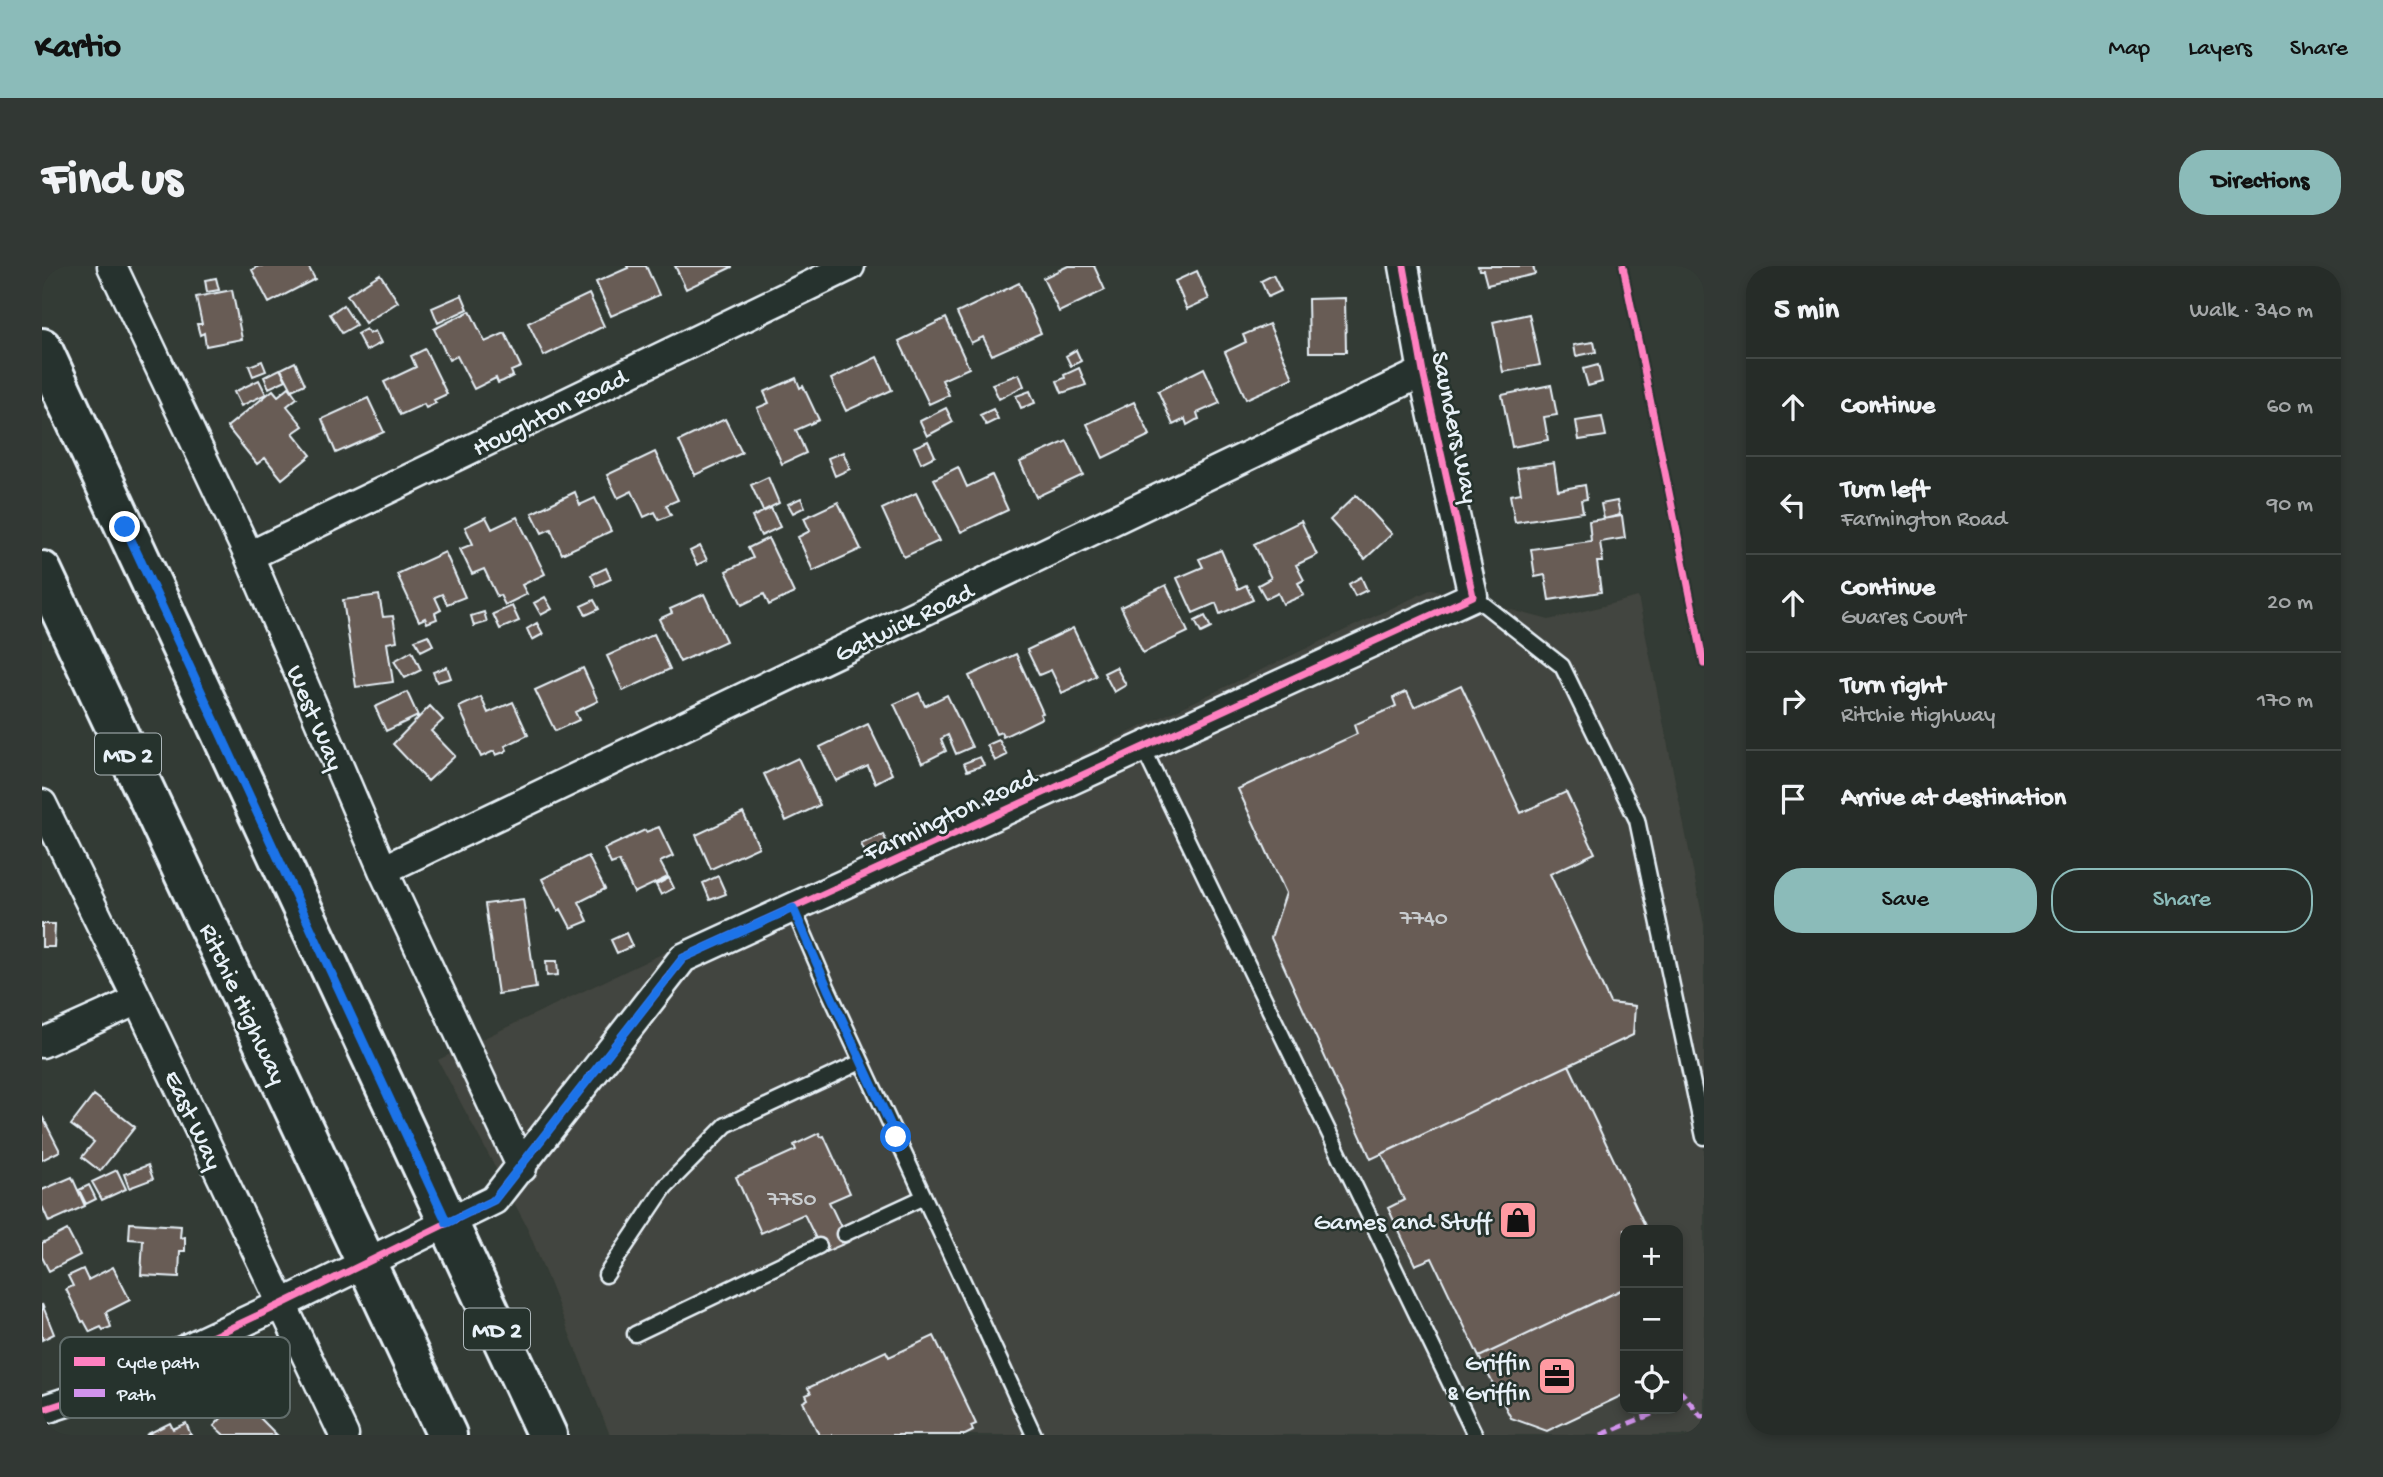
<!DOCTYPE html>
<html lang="en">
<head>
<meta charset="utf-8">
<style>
	:root { --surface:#262c28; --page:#323834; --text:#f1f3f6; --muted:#a4a7a8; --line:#424845; --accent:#8bbbb9 }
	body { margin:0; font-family:"Gochi Hand",sans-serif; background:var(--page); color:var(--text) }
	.controls { position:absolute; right:21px; bottom:21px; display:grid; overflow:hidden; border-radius:14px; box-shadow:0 4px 10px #0003 }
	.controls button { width:63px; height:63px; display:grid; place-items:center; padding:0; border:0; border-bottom:2px solid var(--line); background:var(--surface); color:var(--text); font:35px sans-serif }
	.stop { position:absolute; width:21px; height:21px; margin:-16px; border:5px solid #1a73e8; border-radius:50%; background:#fff }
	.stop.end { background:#1a73e8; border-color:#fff; box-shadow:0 2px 7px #0008 }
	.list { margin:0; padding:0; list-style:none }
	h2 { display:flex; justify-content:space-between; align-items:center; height:91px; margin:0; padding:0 28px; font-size:30px }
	h2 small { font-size:23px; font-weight:400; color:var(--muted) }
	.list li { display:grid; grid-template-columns:46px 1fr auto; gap:21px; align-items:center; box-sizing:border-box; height:98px; padding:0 28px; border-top:2px solid var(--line) }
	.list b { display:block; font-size:26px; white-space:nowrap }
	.list p { margin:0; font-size:23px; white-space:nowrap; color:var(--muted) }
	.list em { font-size:23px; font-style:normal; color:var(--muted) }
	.actions { display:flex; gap:14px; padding:21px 28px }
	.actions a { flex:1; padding:16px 0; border:2px solid var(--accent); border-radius:28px; text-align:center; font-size:24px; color:var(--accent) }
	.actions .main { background:var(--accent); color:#111 }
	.icon { flex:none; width:38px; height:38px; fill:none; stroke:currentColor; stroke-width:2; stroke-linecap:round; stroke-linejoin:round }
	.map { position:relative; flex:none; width:1662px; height:1169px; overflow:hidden; border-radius:28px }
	header { display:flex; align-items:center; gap:42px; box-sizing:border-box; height:98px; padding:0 35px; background:var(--accent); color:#111 }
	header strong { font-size:33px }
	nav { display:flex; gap:38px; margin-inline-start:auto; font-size:24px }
	.intro { display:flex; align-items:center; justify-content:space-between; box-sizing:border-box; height:168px; padding:0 42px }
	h1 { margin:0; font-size:49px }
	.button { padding:18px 32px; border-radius:28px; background:var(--accent); color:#111; font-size:24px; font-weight:700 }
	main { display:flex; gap:42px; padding:0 42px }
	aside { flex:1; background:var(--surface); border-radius:28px; box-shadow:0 4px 10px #0003 }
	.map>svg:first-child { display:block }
</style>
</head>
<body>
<header>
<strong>Kartio</strong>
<nav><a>Map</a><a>Layers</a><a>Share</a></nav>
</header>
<div class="intro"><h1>Find us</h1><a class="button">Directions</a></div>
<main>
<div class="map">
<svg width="1662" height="1169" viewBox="0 0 1662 1169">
	<rect width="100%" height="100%" fill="#333b35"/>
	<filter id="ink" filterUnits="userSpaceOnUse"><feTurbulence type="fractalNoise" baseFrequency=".0143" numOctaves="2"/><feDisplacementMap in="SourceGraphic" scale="14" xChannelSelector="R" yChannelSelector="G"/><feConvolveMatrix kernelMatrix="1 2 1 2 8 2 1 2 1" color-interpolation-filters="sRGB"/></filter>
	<g filter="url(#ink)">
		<!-- built -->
		<path fill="#43453f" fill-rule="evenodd" d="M 1390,323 L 1507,354 L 1596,331 L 1662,659 L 1662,1169 L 568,1169 L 485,961 L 396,794 ZM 1583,964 L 1636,964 L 1636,1143 L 1583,1143 Z"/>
		<!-- building -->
		<path fill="#675b55" stroke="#e8f1f8" stroke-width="2" d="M 217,0 L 266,0 L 273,13 L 227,37 L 210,4 Z
			M 585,0 L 604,0 L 617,29 L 569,50 L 554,16 L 586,2 Z
			M 633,0 L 690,0 L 690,1 L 644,23 Z
			M 1026,0 L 1052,0 L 1063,24 L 1017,46 L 1001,12 Z
			M 1436,0 L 1491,0 L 1493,8 L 1445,19 L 1441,4 L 1437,4 Z
			M 1155,5 L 1167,33 L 1145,43 L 1133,15 Z
			M 338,8 L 356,36 L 323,57 L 305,29 Z
			M 1231,9 L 1239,25 L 1226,31 L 1219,15 Z
			M 174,12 L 177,24 L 165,26 L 163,14 Z
			M 977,17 L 999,67 L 950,89 L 941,71 L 929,77 L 915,47 Z
			M 190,24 L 200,73 L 164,80 L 162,67 L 158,69 L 155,58 L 160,58 L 154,31 Z
			M 547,28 L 562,60 L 502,90 L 486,57 Z
			M 420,29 L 426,43 L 396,57 L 390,42 Z
			M 1303,32 L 1304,86 L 1267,86 L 1266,33 Z
			M 301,39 L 314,59 L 300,67 L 288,48 Z
			M 428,45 L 443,76 L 463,67 L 479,101 L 469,105 L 471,110 L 461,115 L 456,117 L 454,112 L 432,123 L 415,90 L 407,94 L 392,63 Z
			M 1487,48 L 1498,99 L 1461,106 L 1451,56 Z
			M 904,52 L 927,102 L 900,114 L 907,129 L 887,138 L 857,75 Z
			M 1227,58 L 1251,112 L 1204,133 L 1183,86 L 1204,76 L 1201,69 Z
			M 324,63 L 327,68 L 333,65 L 339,77 L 324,85 L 315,68 Z
			M 1552,76 L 1554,86 L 1534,90 L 1532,79 Z
			M 383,83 L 405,128 L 392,134 L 394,137 L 384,142 L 382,138 L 358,149 L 342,116 L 374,101 L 369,90 Z
			M 1034,84 L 1039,95 L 1029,100 L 1024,90 Z
			M 835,91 L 850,124 L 804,145 L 789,113 Z
			M 220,95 L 224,105 L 211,110 L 207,100 Z
			M 253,96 L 263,118 L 250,124 L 239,103 Z
			M 1556,99 L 1560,116 L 1546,120 L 1541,103 Z
			M 1037,102 L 1044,119 L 1020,127 L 1015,115 L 1023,112 L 1022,109 Z
			M 1162,102 L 1178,137 L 1155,147 L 1157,153 L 1154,154 L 1145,159 L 1143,153 L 1131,159 L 1116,125 Z
			M 238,103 L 244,114 L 227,122 L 222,111 Z
			M 977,108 L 982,120 L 957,133 L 950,118 Z
			M 754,112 L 758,122 L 761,120 L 777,154 L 754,164 L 764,187 L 740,198 L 715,142 L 727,137 L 722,126 Z
			M 217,114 L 224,128 L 199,140 L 192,126 Z
			M 1509,119 L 1515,149 L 1502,151 L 1506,174 L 1470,181 L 1460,129 Z
			M 247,121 L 255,132 L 245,140 L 261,160 L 251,167 L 269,189 L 240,213 L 223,192 L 215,198 L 185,161 L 231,124 L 236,130 Z
			M 988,125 L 993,137 L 979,142 L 974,130 Z
			M 326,132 L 342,166 L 294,187 L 280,153 Z
			M 1092,136 L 1108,169 L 1061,192 L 1045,158 Z
			M 904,142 L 911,156 L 885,170 L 878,155 Z
			M 951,143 L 956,153 L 944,159 L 938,149 Z
			M 1560,151 L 1564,170 L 1537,174 L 1534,155 Z
			M 683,153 L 700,187 L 653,209 L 637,175 Z
			M 886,175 L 893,190 L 879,197 L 872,181 Z
			M 1025,175 L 1041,209 L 994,231 L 978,196 Z
			M 613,186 L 636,234 L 624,239 L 629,249 L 617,254 L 613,246 L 602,251 L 590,225 L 576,232 L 565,209 Z
			M 801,186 L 808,203 L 793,210 L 786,192 Z
			M 1512,197 L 1516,224 L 1543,219 L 1545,233 L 1539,234 L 1541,246 L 1473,256 L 1468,229 L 1479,227 L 1475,202 Z
			M 916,201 L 925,221 L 950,209 L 966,244 L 919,266 L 892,213 Z
			M 726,211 L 737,237 L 721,245 L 709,219 Z
			M 533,226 L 538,239 L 553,232 L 569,265 L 520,288 L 509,263 L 500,267 L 490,247 Z
			M 874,227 L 897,275 L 862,291 L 840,243 Z
			M 1314,229 L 1350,268 L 1323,293 L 1288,254 Z
			M 759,232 L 763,241 L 751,247 L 746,238 Z
			M 1575,235 L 1578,249 L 1562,253 L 1559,238 Z
			M 796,236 L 819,283 L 771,305 L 756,271 L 768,265 L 762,252 Z
			M 729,242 L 738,261 L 719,270 L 710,251 Z
			M 1580,250 L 1583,272 L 1558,276 L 1561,296 L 1555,296 L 1559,326 L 1507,334 L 1503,309 L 1493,311 L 1489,283 L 1549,275 L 1547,255 Z
			M 444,251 L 450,263 L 475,251 L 503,308 L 480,319 L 485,328 L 463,339 L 458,329 L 455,330 L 442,303 L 430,308 L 418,283 L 431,278 L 423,261 Z
			M 1259,255 L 1275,289 L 1254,299 L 1262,314 L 1256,317 L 1262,329 L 1241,338 L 1236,327 L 1224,333 L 1216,319 L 1229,312 L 1212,278 Z
			M 726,272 L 752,327 L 727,339 L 722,328 L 700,339 L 684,305 L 711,292 L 706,282 Z
			M 658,280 L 665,294 L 655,299 L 648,285 Z
			M 1179,284 L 1196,323 L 1204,319 L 1211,334 L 1178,348 L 1174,337 L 1151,347 L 1135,312 L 1161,301 L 1157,293 Z
			M 403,286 L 423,331 L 405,338 L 400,328 L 393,331 L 399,344 L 393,347 L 395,353 L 385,357 L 383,352 L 377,355 L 355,308 Z
			M 564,302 L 569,313 L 554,320 L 549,309 Z
			M 1319,311 L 1325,324 L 1313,330 L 1307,318 Z
			M 1124,319 L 1146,366 L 1101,387 L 1079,341 Z
			M 662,328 L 684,375 L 638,396 L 617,353 L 630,347 L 628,343 Z
			M 337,329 L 341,351 L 351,350 L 355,375 L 345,377 L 351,416 L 314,421 L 301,334 Z
			M 503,331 L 510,343 L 499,349 L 492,337 Z
			M 552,334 L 557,343 L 544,349 L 539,340 Z
			M 470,340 L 477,355 L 458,363 L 451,348 Z
			M 442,346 L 445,356 L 432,360 L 429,350 Z
			M 1163,350 L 1169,362 L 1159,367 L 1153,355 Z
			M 495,357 L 501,368 L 490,374 L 485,363 Z
			M 1031,362 L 1054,410 L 1020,427 L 1009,404 L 997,409 L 985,384 Z
			M 612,368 L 628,403 L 581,425 L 565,390 Z
			M 386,369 L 391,379 L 379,385 L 373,374 Z
			M 370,385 L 379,404 L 363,412 L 352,395 Z
			M 974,388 L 1001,447 L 998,448 L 1000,452 L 961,471 L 959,466 L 954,468 L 927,410 Z
			M 405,401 L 409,412 L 395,416 L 391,406 Z
			M 1074,401 L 1084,419 L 1072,426 L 1062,407 Z
			M 541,402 L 556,435 L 533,446 L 537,454 L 513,465 L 493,424 Z
			M 1419,419 L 1479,547 L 1524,526 L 1553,587 L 1508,608 L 1568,737 L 1593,740 L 1591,769 L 1329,893 L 1229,672 L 1244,627 L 1196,523 L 1315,468 L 1312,459 L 1354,440 L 1351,432 L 1363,426 L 1365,426 L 1372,441 Z
			M 365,426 L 376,450 L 344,465 L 333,441 Z
			M 877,427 L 883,440 L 905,429 L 930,481 L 914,488 L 906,469 L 899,473 L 904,485 L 880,497 L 852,438 Z
			M 439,431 L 446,447 L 471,436 L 486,469 L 463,480 L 465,484 L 462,486 L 454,489 L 452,485 L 439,491 L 417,441 Z
			M 388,440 L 401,454 L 389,465 L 413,490 L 386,515 L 351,478 Z
			M 826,458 L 850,508 L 833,517 L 826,500 L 794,515 L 778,481 Z
			M 957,474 L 965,489 L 953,495 L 945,479 Z
			M 938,491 L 942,499 L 925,505 L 922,497 Z
			M 756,492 L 778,539 L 744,555 L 722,508 Z
			M 701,547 L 717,581 L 669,603 L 654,569 Z
			M 617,561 L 631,590 L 618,596 L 626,611 L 592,627 L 577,595 L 569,598 L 562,583 L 603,564 L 604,566 Z
			M 841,568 L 847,581 L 825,591 L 819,578 Z
			M 546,590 L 563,623 L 537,636 L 546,655 L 529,662 L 519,643 L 516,645 L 500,613 Z
			M 676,610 L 684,628 L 668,634 L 661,617 Z
			M 627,612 L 632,622 L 619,629 L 614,619 Z
			M 481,633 L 494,722 L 456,728 L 443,638 Z
			M 0,658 L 13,658 L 12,681 L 0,681 Z
			M 584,667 L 590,680 L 575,687 L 569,674 Z
			M 504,695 L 515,695 L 516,709 L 505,710 Z
			M 1527,799 L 1605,964 L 1583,964 L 1583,1022 L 1437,1091 L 1390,992 L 1373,999 L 1346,942 L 1362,934 L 1340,888 Z
			M 52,829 L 93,861 L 58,905 L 40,891 L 52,876 L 29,859 Z
			M 1,852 L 18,885 L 0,894 L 0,853 Z
			M 777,867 L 779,871 L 782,870 L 808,927 L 787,936 L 806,976 L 781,987 L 762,948 L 719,967 L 694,911 L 754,884 L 752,879 Z
			M 106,899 L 111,913 L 87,922 L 82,908 Z
			M 75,904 L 84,923 L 60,934 L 50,916 Z
			M 30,911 L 43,940 L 7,956 L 0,940 L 0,924 Z
			M 47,919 L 54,933 L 44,938 L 37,924 Z
			M 88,957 L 139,960 L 138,972 L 143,971 L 143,985 L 138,985 L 137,1011 L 99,1009 L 101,974 L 87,973 Z
			M 25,964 L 38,989 L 7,1005 L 0,991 L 0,977 Z
			M 71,1001 L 88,1034 L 64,1046 L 69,1061 L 61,1064 L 59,1061 L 48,1066 L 42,1055 L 40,1056 L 24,1023 L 31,1020 L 26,1010 L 41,1003 L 46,1014 Z
			M 1579,1024 L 1583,1033 L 1583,1128 L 1505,1165 L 1469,1152 L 1437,1091 Z
			M 0,1038 L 12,1068 L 0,1074 Z
			M 892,1070 L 934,1158 L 929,1160 L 931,1165 L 923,1169 L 777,1169 L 761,1136 L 766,1133 L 764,1129 L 769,1127 L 766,1122 L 844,1085 L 847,1091 Z
			M 206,1127 L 223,1142 L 216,1150 L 235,1169 L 182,1169 L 172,1160 L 197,1133 L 199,1135 Z
			M 128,1157 L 131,1163 L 144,1157 L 149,1169 L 104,1169 Z"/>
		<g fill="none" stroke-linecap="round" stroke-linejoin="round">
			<defs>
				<path id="lane" d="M 1431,330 L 1520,400 L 1595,554 L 1662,871
					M 1101,482 L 1433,1169
					M 751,642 L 786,723 L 992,1169
					M 802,968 L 882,931
					M 564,1009 L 623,921 L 684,859 L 819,796
					M 593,1068 L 777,980"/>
				<path id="street" d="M 70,0 L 207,290 L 341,604 L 480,902
					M 207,290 L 808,0
					M 0,538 L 96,734 L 302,1169
					M 341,604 L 1381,106
					M 0,777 L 96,734
					M 0,1144 L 46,1129 L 240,1038 L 452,934 L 641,692 L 1431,330 L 1381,106 L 1362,0"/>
				<path id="primary" d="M 0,82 L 505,1169
					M 0,305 L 405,1169"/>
			</defs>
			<!-- lane casing -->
			<use href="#lane" stroke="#e8f1f8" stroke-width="19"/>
			<!-- street casing -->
			<use href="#street" stroke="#e8f1f8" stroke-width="33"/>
			<!-- primary casing -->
			<use href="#primary" stroke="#e8f1f8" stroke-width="44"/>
			<!-- lane -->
			<use href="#lane" stroke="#26332d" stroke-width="14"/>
			<!-- street -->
			<use href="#street" stroke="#26332d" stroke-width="28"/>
			<!-- primary -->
			<use href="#primary" stroke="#26332d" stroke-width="38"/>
			<!-- quiet -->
			<path stroke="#d193ec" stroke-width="5" stroke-dasharray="10 5" stroke-linecap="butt" d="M 1636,1131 L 1640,1127 L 1659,1150 L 1662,1150
				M 1559,1169 L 1622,1143"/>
			<defs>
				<path id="cycleway" d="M 1581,0 L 1662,398
					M 0,1144 L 46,1129 L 240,1038 L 452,934 L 641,692 L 1431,330 L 1381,106 L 1362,0"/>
			</defs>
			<!-- cycleway casing -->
			<use href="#cycleway" stroke="#26332d" stroke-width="11"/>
			<!-- cycleway -->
			<use href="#cycleway" stroke="#ff80c0" stroke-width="7"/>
		</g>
	</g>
	<g fill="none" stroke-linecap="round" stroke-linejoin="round" filter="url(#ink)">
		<!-- route -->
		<path stroke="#1a73e8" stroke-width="9" d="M 83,261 L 405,957 L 452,934 L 641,692 L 751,642 L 786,723 L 854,871"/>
	</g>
	<!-- icons -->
	<defs>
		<symbol id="shop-square" viewBox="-11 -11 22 22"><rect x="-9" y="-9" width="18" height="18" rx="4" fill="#ff9aa2" stroke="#26332d"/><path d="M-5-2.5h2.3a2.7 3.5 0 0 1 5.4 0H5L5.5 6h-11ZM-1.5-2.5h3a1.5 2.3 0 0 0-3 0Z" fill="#111"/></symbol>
		<symbol id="office-square" viewBox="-11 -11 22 22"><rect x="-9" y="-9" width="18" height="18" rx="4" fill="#ff9aa2" stroke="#26332d"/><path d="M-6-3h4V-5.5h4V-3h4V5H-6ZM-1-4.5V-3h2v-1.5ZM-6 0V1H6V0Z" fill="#111"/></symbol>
	</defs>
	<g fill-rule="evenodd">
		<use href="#shop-square" x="1454" y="932" width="44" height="44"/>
		<use href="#office-square" x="1493" y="1088" width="44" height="44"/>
	</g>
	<g text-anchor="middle" stroke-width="5" stroke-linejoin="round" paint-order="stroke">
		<!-- number labels -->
		<g font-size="23" fill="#c8cccf">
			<text x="1382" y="658">7740</text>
			<text x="750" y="939">7750</text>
		</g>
		<!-- shield labels -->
		<g fill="#26332d" stroke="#aeb8bb" stroke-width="2">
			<rect x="53" y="467.5" width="66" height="41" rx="5"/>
			<rect x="422" y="1042.5" width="66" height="41" rx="5"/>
		</g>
		<g font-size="24" font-weight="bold" fill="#e8f1f8">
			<text x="86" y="496">MD 2</text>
			<text x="455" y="1071">MD 2</text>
		</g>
		<!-- street labels -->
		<g font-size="26" fill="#e8f1f8" stroke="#26332d">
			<text transform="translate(507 145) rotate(-26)" y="9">Houghton Road</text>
			<text transform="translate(1415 161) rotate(78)" y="9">Saunders Way</text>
			<text transform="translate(861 355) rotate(-26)" y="9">Gatwick Road</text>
			<text transform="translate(275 451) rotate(67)" y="9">West Way</text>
			<text transform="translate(907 547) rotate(-25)" y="9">Farmington Road</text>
			<text transform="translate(203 737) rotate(65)" y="9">Ritchie Highway</text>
			<text transform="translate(153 853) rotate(65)" y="9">East Way</text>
		</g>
		<!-- poi labels -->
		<g font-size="26" fill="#e8f1f8" stroke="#26332d" text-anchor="end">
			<text x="1449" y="963">Games and Stuff</text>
			<text x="1488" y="1104">Griffin<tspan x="1488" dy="30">&amp; Griffin</tspan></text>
		</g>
	</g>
	<!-- legend -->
	<rect x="18" y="1071" width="230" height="81" rx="10" fill="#26332d" stroke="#606c6a" stroke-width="2"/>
	<rect x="32" y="1091" width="31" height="9" fill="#ff80c0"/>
	<rect x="32" y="1123" width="31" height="8" fill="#d193ec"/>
	<g font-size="19" fill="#e8f1f8">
		<text x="75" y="1102">Cycle path</text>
		<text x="75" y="1134">Path</text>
	</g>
</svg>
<div class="controls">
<button>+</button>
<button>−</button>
<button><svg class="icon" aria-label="locate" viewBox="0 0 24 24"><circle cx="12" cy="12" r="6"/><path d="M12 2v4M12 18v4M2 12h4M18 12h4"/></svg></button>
</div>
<div class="stop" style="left:854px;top:871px"></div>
<div class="stop end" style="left:83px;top:261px"></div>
</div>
<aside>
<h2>5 min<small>Walk · 340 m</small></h2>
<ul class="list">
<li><svg class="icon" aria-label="ahead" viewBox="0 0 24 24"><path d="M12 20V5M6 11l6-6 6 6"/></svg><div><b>Continue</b></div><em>60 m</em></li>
<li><svg class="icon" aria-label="left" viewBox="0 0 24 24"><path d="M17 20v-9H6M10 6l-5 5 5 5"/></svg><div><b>Turn left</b><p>Farmington Road</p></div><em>90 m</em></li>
<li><svg class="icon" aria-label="ahead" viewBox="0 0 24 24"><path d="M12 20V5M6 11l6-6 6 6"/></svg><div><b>Continue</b><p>Guares Court</p></div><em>20 m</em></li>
<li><svg class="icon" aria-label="right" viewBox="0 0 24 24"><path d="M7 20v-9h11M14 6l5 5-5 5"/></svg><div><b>Turn right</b><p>Ritchie Highway</p></div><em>170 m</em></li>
<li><svg class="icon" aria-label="arrive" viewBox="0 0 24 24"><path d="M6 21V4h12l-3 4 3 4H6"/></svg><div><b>Arrive at destination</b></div></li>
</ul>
<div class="actions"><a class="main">Save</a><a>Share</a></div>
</aside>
</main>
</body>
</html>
